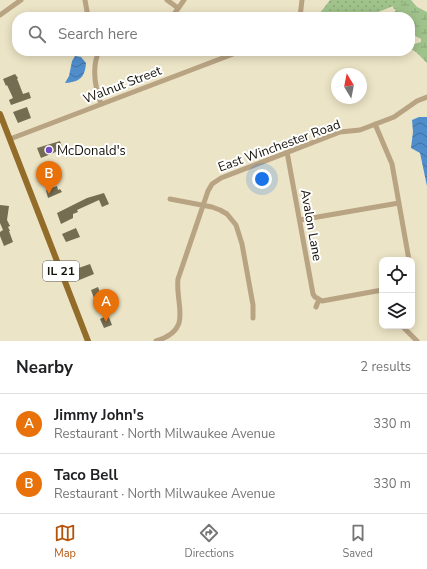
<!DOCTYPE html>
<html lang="en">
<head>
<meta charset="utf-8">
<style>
	:root { --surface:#fff; --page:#f6f6f6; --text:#202124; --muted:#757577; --line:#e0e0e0; --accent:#b45309 }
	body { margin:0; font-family:"Nunito Sans",sans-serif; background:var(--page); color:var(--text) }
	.controls { position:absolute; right:12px; bottom:12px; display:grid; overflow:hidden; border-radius:8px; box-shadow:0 2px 10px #0003 }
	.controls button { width:36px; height:36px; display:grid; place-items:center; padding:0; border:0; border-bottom:1px solid var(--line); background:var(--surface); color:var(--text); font:20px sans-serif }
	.compass { position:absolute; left:331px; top:68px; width:36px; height:36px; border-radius:50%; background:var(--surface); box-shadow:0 2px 10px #0003; rotate:350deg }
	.you { position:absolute; left:262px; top:179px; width:14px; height:14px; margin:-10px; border:3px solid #fff; border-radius:50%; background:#1a73e8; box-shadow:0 0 0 6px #1a73e833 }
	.badge { display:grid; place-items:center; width:26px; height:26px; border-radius:50%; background:var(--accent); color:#fff; font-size:13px; font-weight:700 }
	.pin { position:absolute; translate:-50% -33px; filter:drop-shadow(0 1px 2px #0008) }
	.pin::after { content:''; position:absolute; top:21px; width:14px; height:12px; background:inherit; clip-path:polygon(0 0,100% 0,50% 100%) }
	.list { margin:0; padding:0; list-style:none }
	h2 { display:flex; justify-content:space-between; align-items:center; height:52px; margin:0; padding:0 16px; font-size:17px }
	h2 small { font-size:13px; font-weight:400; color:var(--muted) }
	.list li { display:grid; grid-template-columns:26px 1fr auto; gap:12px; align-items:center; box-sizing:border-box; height:60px; padding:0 16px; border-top:1px solid var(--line) }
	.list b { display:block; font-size:15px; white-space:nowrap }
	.list p { margin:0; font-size:13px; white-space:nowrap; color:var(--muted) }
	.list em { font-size:13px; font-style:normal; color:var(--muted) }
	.icon { flex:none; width:22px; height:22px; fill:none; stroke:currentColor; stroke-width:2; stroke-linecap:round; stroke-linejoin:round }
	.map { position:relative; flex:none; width:427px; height:341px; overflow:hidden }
	.search { position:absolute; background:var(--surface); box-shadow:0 2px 10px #0003; left:12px; right:12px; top:12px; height:44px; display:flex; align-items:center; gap:10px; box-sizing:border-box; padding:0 14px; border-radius:16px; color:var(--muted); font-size:15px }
	.sheet { height:172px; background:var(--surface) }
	nav { display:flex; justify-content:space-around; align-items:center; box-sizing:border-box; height:56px; border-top:1px solid var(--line); background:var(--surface); font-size:11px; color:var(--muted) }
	nav a { display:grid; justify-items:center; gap:2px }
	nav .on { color:var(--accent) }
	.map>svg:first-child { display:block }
</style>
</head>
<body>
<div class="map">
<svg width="427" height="341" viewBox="0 0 427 341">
	<defs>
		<pattern id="wetland-marsh" width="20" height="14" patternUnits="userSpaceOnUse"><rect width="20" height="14" fill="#a0c28b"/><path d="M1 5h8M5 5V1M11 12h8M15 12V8" fill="none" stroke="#89a676"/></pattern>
		<pattern id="park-dots" width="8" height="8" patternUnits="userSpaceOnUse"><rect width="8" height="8" fill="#a0c28b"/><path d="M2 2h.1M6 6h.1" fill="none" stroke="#89a676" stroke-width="1.8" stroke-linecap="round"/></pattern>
		<pattern id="water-waves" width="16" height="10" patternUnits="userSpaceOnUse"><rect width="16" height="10" fill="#4f8dcb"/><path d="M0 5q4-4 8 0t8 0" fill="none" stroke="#4072a3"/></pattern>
	</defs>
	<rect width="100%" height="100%" fill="#ece4c6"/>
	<!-- wetland -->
	<path fill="url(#wetland-marsh)" d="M 392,0 L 411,0 L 417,7 L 427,12 L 427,63 L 416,52 L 411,49 L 411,45 L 421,42 L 421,39 L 410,33 L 410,17 L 394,17 L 393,14 L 396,10 L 393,8 L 393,3 Z"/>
	<!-- park -->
	<path fill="url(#park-dots)" d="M 330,0 L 409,0 L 365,17 L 317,17 Z"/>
	<!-- water -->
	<path fill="url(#water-waves)" d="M 75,56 L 81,57 L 86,63 C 85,78 79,82 65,83 L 69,76 L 72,61 Z
		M 419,117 L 427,117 L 427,186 L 420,153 L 411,148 L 413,132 L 412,120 Z"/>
	<!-- building -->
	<path fill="#756d52" d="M 15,74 L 18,78 L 17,79 L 18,81 L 23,94 L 29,92 L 31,98 L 11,105 L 9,100 L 13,98 L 7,85 L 6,86 L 3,79 Z
		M 27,107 L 31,118 L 18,123 L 13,112 Z
		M 60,141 L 63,149 L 41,158 L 37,148 Z
		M 57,186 L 58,190 L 60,189 L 62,192 L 48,198 L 46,190 Z
		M 104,193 L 109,204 L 102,207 L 99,200 L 77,210 L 78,212 L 73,214 L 73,218 L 61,224 L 57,213 L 87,198 Z
		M 0,205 L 9,206 L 7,220 L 10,226 L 8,227 L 10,231 L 9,231 L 13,242 L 4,246 L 0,236 L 0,232 L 3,230 L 0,223 Z
		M 76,228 L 80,237 L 66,242 L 62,234 Z
		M 90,264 L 94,274 L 77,281 L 73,270 Z
		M 98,287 L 102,298 L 95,301 L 91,290 Z
		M 108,315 L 112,325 L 104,328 L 100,319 Z"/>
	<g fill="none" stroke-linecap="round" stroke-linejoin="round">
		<!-- minor -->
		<path stroke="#b8a383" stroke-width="5" d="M 85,0 L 88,17
			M 167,0 L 178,8
			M 0,15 L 21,0
			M 172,17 L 184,0
			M 300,17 L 302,0
			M 99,51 C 91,68 95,87 101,104
			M 375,124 L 392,164 L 409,260
			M 10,139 L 241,51
			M 287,152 L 313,294 L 315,297 L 322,301 L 382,290
			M 170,199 L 212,207 L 220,210 L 227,214 L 236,225 L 242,244 L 253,305 L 253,318
			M 300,220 L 399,203
			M 412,276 L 412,290
			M 316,307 L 319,299
			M 402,326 L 417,341
			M 156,341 C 194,330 175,305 178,279 L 208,191 L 212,184 L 221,178 L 340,132 L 360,130 L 394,117 L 417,101 L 427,97"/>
		<!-- major -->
		<path stroke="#926c28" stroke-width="6" d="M 0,114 L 88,341"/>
	</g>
	<!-- markers -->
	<circle fill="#7449c1" stroke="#fff" stroke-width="1.5" cx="49" cy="150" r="4"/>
	<g text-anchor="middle" stroke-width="4" stroke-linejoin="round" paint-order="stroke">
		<!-- shield labels -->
		<rect fill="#fff" stroke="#5b5952" stroke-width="1" x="43" y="261" width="36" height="20" rx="3"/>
		<g font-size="12" font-weight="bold" fill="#151208">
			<text x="61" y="275">IL 21</text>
		</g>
		<!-- street labels -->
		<g font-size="13" fill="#151208" stroke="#fff">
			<text transform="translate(122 84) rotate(-21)" y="5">Walnut Street</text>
			<text transform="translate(279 145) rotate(-20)" y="5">East Winchester Road</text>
			<text transform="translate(312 225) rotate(80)" y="5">Avalon Lane</text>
		</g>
		<!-- poi labels -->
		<g font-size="13" fill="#151208" stroke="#fff" text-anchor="start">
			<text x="57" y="155">McDonald's</text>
		</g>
	</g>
</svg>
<div class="controls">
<button><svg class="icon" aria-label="locate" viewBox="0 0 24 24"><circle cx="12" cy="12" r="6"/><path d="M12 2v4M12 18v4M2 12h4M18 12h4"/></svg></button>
<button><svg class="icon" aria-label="layers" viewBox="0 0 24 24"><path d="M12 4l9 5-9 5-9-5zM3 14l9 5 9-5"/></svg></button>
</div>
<svg class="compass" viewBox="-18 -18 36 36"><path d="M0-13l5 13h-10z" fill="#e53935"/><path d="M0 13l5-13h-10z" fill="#757577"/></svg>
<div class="you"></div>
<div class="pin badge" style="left:106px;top:322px;background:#e8710a">A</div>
<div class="pin badge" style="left:49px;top:194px;background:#e8710a">B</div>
<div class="search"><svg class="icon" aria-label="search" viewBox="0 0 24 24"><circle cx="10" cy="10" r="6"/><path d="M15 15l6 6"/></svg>Search here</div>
</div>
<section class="sheet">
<h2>Nearby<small>2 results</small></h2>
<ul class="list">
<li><span class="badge" style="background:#e8710a">A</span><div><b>Jimmy John's</b><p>Restaurant · North Milwaukee Avenue</p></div><em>330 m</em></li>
<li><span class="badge" style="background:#e8710a">B</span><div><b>Taco Bell</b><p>Restaurant · North Milwaukee Avenue</p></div><em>330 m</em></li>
</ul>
</section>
<nav>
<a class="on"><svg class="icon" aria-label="map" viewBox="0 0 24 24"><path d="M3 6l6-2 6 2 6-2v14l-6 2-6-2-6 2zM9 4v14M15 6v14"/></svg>Map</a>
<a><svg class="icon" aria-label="directions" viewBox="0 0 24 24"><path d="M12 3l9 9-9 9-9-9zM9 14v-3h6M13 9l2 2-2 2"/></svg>Directions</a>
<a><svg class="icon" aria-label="saved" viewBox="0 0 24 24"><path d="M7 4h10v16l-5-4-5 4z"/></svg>Saved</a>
</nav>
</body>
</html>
